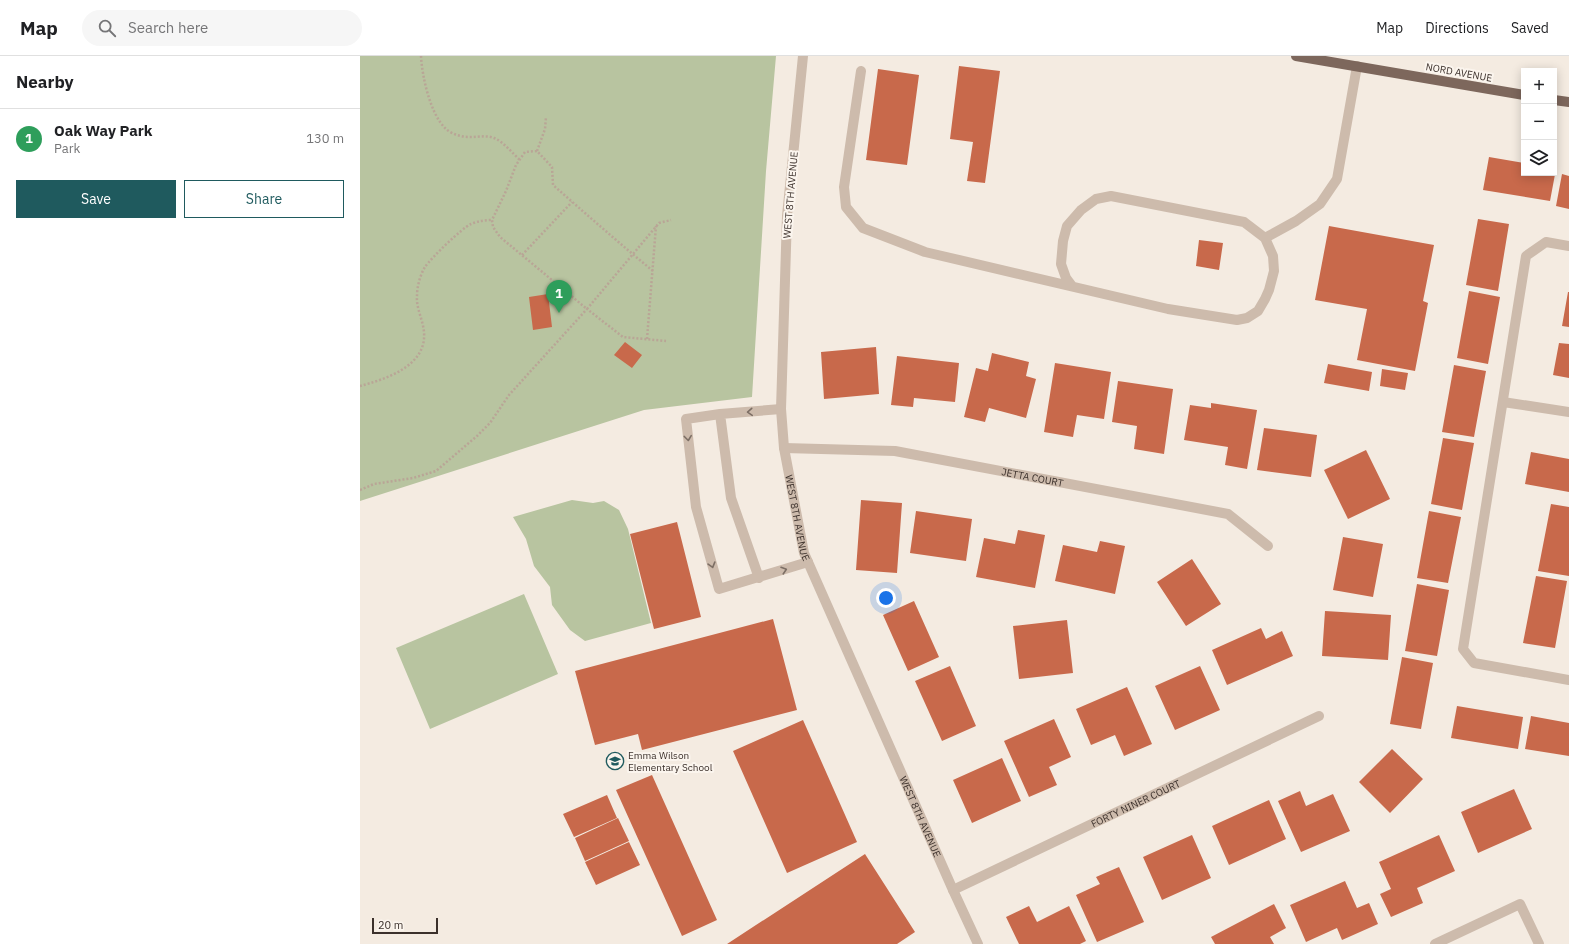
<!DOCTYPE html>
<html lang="en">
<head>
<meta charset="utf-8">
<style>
	:root { --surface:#fff; --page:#f6f6f6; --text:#202124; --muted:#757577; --line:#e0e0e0; --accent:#1f5a5e }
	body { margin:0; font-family:"IBM Plex Sans",sans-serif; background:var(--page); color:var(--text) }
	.controls { position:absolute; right:12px; top:12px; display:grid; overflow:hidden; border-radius:0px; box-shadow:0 2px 10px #0003 }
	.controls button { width:36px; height:36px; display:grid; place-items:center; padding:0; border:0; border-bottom:1px solid var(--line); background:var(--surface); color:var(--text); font:20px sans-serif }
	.scale { position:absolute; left:12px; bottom:10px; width:66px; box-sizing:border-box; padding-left:4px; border:2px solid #3b302b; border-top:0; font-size:11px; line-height:14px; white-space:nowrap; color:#3b302b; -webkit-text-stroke:3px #fbf5ee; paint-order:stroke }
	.you { position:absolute; left:526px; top:542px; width:14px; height:14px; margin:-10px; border:3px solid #fff; border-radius:50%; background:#1a73e8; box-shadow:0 0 0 6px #1a73e833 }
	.badge { display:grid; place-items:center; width:26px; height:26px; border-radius:50%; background:var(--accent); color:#fff; font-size:13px; font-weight:700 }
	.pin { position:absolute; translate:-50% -33px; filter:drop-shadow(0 1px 2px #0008) }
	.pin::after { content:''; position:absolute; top:21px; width:14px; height:12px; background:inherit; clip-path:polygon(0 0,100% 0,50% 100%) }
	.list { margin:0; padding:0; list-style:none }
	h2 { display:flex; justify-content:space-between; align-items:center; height:52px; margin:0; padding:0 16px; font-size:17px }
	h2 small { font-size:13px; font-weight:400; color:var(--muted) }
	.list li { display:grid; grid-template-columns:26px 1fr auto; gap:12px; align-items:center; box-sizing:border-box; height:60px; padding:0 16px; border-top:1px solid var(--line) }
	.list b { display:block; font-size:15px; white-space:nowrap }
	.list p { margin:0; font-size:13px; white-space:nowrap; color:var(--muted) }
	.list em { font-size:13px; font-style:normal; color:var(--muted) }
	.actions { display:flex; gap:8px; padding:12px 16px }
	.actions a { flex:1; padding:9px 0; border:1px solid var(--accent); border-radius:0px; text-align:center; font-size:14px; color:var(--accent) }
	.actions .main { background:var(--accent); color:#fff }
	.icon { flex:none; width:22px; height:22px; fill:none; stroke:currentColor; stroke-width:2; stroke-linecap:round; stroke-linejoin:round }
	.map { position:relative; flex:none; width:1209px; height:888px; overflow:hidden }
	header { display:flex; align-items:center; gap:24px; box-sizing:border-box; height:56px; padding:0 20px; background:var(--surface); border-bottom:1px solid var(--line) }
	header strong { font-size:19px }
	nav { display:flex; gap:22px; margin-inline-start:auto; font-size:14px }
	.search { width:280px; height:36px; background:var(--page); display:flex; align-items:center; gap:10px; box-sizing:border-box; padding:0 14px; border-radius:22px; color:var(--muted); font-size:15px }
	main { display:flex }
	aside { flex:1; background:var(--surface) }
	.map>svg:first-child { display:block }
</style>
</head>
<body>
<header>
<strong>Map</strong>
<div class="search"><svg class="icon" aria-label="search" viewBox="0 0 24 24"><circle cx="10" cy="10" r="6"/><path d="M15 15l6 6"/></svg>Search here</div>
<nav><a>Map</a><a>Directions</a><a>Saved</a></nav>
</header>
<main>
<aside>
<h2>Nearby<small></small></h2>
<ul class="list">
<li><span class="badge" style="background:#2e9e5b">1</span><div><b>Oak Way Park</b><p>Park</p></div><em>130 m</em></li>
</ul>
<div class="actions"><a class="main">Save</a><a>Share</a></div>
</aside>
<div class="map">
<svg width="1209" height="888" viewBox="0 0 1209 888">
	<rect width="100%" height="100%" fill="#f4ebe1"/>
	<!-- green -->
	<path fill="#b8c4a0" d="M 0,0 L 416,0 L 406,115 L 392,341 L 284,354 L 0,445 Z
		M 212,444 L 233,447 L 244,445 L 259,454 L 268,473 L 291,567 L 225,585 L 210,574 L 192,549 L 190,531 L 174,510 L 166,483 L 153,461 Z
		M 164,538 L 198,618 L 70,673 L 36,592 Z"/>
	<!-- building -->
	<path fill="#c8694b" d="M 599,10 L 640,15 L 625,127 L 607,125 L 613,86 L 590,83 Z
		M 518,13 L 559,19 L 547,109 L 506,104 Z
		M 1129,101 L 1164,107 L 1164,117 L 1194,117 L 1194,113 L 1196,113 L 1190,145 L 1123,134 Z
		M 1202,118 L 1209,120 L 1209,153 L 1196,150 Z
		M 1118,163 L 1149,168 L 1138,235 L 1106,229 Z
		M 969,170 L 1074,189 L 1063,245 L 1068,247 L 1055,315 L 997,304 L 1007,253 L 955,244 Z
		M 839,184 L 863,187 L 859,214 L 836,210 Z
		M 1109,235 L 1140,241 L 1128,308 L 1097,302 Z
		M 1208,236 L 1209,236 L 1209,271 L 1202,270 Z
		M 188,238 L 192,271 L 173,274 L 169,241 Z
		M 265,286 L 282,299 L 272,312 L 254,299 Z
		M 1199,287 L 1209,288 L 1209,322 L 1193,319 Z
		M 516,291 L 519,338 L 464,343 L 461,296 Z
		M 632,297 L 669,306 L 666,320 L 676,323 L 666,362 L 629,352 L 625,366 L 604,361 L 616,312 L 628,315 Z
		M 537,300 L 599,307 L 595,346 L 554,342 L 553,351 L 531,349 Z
		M 695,307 L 751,316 L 744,363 L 717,359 L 713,381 L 684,376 Z
		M 968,308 L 1012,316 L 1009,335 L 964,327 Z
		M 1094,309 L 1126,315 L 1114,381 L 1082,376 Z
		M 1022,313 L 1048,317 L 1045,334 L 1020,330 Z
		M 758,325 L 813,333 L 804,398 L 774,393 L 777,370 L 752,366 Z
		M 851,347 L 897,354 L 887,413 L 865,409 L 868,391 L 824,384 L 830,349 L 851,352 Z
		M 904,372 L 957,379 L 951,421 L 897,414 Z
		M 1083,382 L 1114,387 L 1102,454 L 1071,448 Z
		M 1006,394 L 1030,443 L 988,463 L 964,414 Z
		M 1171,396 L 1209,403 L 1209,436 L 1165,428 Z
		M 501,444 L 542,447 L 537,517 L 496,514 Z
		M 1191,448 L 1209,451 L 1209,520 L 1178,515 Z
		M 556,455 L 612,463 L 606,505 L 550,497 Z
		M 1069,455 L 1101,461 L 1088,527 L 1057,522 Z
		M 317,466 L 341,561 L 294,573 L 270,478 Z
		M 658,474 L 685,479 L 675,532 L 616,521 L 624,482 L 655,488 Z
		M 983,481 L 1023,488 L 1013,541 L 973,534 Z
		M 740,485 L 765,490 L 755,538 L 695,525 L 703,489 L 737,496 Z
		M 832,503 L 861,548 L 826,570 L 797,526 Z
		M 1176,520 L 1207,525 L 1195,592 L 1163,587 Z
		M 1057,528 L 1089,534 L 1077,600 L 1045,595 Z
		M 554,545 L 579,601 L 548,615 L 523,559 Z
		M 965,555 L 1031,559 L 1028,604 L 962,600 Z
		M 413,563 L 437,654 L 282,694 L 278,678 L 235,689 L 215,615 Z
		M 707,564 L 713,617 L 659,623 L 653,570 Z
		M 901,572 L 906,583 L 922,575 L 933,600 L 867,629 L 852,594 Z
		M 1042,601 L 1073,607 L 1061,673 L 1030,668 Z
		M 590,610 L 616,670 L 582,685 L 555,625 Z
		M 840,610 L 860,654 L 815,674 L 795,630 Z
		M 767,631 L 792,688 L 764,700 L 755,679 L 731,689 L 716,653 Z
		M 1097,650 L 1163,661 L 1158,693 L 1091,682 Z
		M 1171,660 L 1209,667 L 1209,700 L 1165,693 Z
		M 694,663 L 711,701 L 689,711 L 697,729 L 669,741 L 644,685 Z
		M 443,664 L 497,786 L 427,817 L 373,695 Z
		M 1032,693 L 1063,723 L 1030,757 L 999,726 Z
		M 642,702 L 661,745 L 612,767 L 593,724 Z
		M 292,719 L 357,864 L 322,880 L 256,734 Z
		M 1154,733 L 1172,773 L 1118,797 L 1101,756 Z
		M 940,735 L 946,750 L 973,738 L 990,775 L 941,796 L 918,745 Z
		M 247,739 L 257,762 L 214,781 L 203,758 Z
		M 909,744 L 926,783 L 869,809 L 852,770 Z
		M 258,762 L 269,785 L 225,805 L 215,782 Z
		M 832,779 L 851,822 L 802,844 L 783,801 Z
		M 1079,779 L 1095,815 L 1057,832 L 1063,847 L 1031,861 L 1020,838 L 1031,833 L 1019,806 Z
		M 269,786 L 280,809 L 236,829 L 225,806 Z
		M 505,798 L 555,876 L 537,888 L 367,888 Z
		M 759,811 L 784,866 L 737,886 L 716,839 L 740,828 L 736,821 Z
		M 985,825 L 997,852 L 1009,847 L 1018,868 L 982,884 L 977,872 L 946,886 L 930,849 Z
		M 914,848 L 926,872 L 910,881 L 914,888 L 855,888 L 851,881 Z
		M 669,850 L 677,866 L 709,850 L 726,885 L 720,888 L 659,888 L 646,861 Z"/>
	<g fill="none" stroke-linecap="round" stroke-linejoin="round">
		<!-- path -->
		<path stroke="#b9a596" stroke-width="2.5" stroke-dasharray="2 2" stroke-linecap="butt" d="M 61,0 C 62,20 70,57 85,72 C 89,76 95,79 101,80 C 112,83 124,78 134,82 C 144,86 152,97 160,104
			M 177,95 L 185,73 L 186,61
			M 162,199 L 212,146
			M 293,215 C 259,187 226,158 193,129 L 192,111 L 177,95 L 165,96 L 156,109 L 146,135 L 132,164 L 133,171 L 140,181 L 227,253 L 299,167 L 311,164
			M 287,283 L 296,170
			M 0,330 C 26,323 67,310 64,276 C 63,264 56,252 57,240 C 57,231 60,219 65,211 C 71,202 102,172 111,168 C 118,165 125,164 132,164
			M 0,434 L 14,428 L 53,422 L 76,415 L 117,380 L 130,367 L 149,339 L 227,253 L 263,281 L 306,285"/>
		<!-- service -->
		<path stroke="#cdbbac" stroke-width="10" d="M 501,15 L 484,131 L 486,151 L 503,172 L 565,196 L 808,253 L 877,264 L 887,262 L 898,255 L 905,243 L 909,234 L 914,215 L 913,200 L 905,182 L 884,166 L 751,140 L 736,143 L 721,154 L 707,170 L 703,185 L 701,208 L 706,222 L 712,230
			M 905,182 L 936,165 L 960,148 L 977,123 L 997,10
			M 1209,190 L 1186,186 L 1166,200 L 1103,593 L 1114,607 L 1209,624
			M 1143,346 L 1209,356
			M 421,353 L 360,358 L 326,363 L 336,451 L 359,533 L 448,506
			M 360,358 L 371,442 L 399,522"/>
		<!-- minor -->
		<g stroke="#cdbbac" stroke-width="10">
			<path id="s1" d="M 424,392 L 535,395 L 868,458 L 908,490"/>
			<path id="s2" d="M 593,834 L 959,660"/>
			<path d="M 1075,888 L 1160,848 L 1179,888"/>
		</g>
		<!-- tertiary -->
		<path stroke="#cdbbac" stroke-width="10" id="s3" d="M 443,0 L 427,160 L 421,353 L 424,392 L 444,497 L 593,834 L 618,888"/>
		<!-- primary -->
		<path stroke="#7d675c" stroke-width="10" d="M 936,0 L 1164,39
			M 1194,44 L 1209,46"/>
	</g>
	<!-- one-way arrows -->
	<defs><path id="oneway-chevron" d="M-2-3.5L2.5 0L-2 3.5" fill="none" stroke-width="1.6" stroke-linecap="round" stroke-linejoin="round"/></defs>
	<g stroke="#7d6f65">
		<use href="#oneway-chevron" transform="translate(390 356) rotate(176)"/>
		<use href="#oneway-chevron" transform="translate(328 382) rotate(83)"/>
		<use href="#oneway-chevron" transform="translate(352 509) rotate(74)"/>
		<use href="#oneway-chevron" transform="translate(424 514) rotate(-18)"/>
	</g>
	<!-- icons -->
	<defs>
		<symbol id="school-ring" viewBox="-11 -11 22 22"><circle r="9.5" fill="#fbf5ee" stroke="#1f5a5e" stroke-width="1.5"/><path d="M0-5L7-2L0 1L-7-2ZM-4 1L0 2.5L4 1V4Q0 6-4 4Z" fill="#1f5a5e"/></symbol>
	</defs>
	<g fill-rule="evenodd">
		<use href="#school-ring" x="245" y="695" width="20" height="20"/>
	</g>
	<g text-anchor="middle" stroke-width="4" stroke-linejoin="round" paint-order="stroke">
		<!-- street labels -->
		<g font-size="10" fill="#3b302b" stroke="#fbf5ee">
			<text transform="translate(1099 16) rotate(10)" y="4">NORD AVENUE</text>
			<text transform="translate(430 139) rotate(-85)" y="4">WEST 8TH AVENUE</text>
			<text dy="4" stroke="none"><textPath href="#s1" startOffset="251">JETTA COURT</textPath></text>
			<text dy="4" stroke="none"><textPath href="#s3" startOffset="464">WEST 8TH AVENUE</textPath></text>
			<text dy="4" stroke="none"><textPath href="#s2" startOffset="202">FORTY NINER COURT</textPath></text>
			<text dy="4" stroke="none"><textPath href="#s3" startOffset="788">WEST 8TH AVENUE</textPath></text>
		</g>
		<!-- poi labels -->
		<g font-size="10" fill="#3b302b" stroke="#fbf5ee" text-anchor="start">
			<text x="268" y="703">Emma Wilson<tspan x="268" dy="12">Elementary School</tspan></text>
		</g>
	</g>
</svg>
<div class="controls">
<button>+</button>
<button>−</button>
<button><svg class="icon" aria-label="layers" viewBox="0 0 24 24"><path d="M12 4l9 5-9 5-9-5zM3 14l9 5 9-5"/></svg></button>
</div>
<div class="scale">20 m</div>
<div class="you"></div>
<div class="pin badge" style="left:199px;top:257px;background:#2e9e5b">1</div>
</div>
</main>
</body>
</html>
